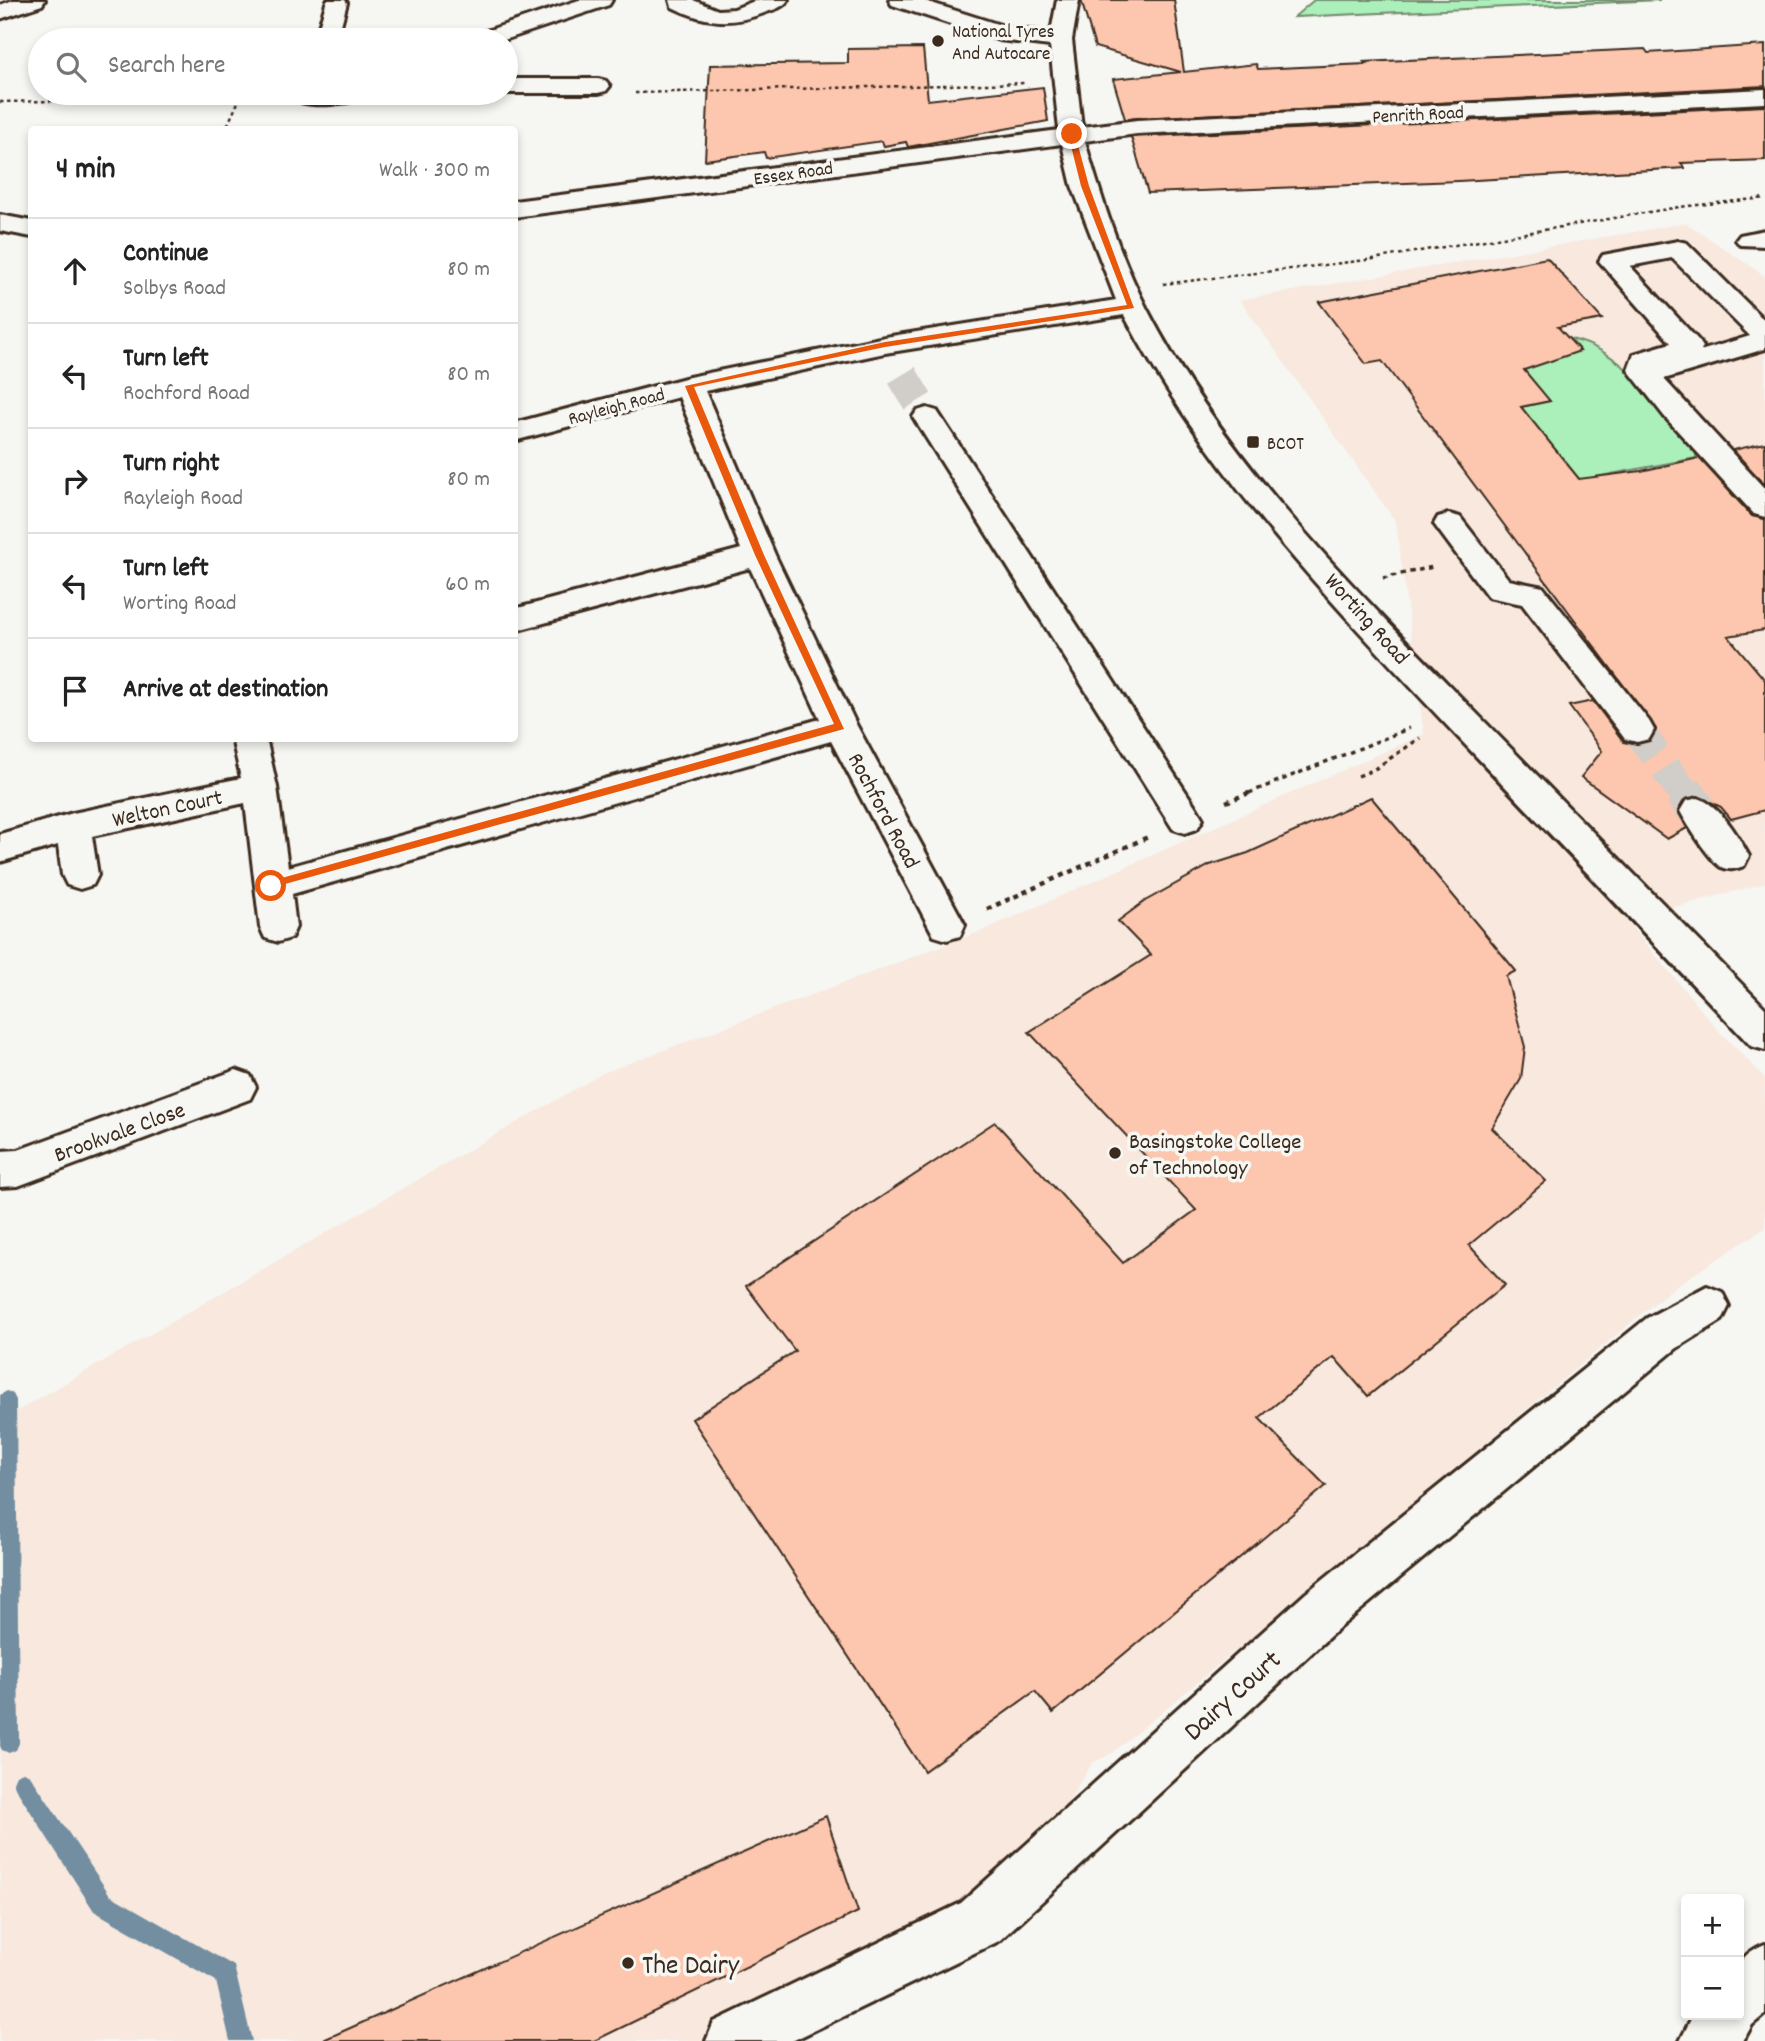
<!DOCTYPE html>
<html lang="en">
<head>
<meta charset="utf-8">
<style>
	:root { --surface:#fff; --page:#f6f6f6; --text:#222; --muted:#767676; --line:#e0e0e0 }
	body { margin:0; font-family:Dekko,sans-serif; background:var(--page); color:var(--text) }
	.controls { position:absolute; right:21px; bottom:21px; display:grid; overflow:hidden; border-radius:7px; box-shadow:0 4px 10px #0003 }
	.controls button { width:63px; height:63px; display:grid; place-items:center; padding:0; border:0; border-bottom:2px solid var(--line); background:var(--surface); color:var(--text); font:35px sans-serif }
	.stop { position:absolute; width:21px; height:21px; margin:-16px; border:5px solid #ea580c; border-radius:50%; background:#fff }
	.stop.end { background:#ea580c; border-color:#fff; box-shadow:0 2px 7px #0008 }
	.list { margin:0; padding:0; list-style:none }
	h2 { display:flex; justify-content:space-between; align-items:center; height:91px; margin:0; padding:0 28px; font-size:30px }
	h2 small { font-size:23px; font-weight:400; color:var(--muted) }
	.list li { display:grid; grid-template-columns:46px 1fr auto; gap:21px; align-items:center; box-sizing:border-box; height:105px; padding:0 28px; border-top:2px solid var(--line) }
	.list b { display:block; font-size:26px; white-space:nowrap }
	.list p { margin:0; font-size:23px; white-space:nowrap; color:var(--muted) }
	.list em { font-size:23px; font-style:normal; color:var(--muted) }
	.icon { flex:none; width:38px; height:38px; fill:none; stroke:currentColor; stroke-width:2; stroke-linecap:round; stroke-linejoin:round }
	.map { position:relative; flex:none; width:1765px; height:2041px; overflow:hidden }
	.search { position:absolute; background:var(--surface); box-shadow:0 4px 10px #0003; left:28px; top:28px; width:490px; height:77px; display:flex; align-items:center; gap:18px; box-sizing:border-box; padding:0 24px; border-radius:38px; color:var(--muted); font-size:26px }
	.panel { position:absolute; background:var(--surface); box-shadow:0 4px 10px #0003; left:28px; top:126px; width:490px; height:616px; border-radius:7px }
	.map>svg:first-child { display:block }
</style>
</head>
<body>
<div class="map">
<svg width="1765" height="2041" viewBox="0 0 1765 2041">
	<rect width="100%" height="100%" fill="#f6f6f2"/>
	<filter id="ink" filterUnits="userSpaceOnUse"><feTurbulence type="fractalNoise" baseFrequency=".0143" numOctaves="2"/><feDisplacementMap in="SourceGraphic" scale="14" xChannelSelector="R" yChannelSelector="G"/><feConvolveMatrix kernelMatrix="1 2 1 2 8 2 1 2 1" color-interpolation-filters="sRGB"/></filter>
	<g filter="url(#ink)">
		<!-- built -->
		<path fill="#f8e8de" d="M 1686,223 L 1765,276 L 1765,883 L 1626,920 L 1718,1030 L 1765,1078 L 1765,1228 L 1674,1287 L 1112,1753 L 1092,1763 L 1008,1897 L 725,2041 L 0,2041 L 0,1421 L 603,1073 L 982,931 L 1424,734 L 1396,522 L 1240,300 Z"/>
		<!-- green -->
		<path fill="#abefbb" stroke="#738c6c" stroke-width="2" d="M 1314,0 L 1660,0 L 1294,17 Z
			M 1571,339 C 1627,351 1662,410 1696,452 L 1696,458 L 1595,477 L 1601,506 L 1521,407 L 1549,401 L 1491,356 L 1580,351 Z"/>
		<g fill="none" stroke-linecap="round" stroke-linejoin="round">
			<!-- stream -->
			<path fill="#728ea0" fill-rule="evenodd" d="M 7,1391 L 13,1394 L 16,1400 L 19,1743 L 16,1750 L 9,1753 L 2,1750 L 0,1746 L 0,1395 Z
				M 23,1772 L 30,1775 L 110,1895 L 234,1966 L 252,2041 L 230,2041 L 216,1981 L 94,1911 L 16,1789 L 13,1782 L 16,1775 Z"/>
		</g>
		<!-- building -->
		<path fill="#fdc7af" stroke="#3b2a1e" stroke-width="2" d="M 1081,0 L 1174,0 L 1184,72 L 1256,64 L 1258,69 L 1366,64 L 1364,62 L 1645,49 L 1648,53 L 1765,45 L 1765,86 L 1125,119 L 1113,79 L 1181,72 L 1095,47 Z
			M 923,48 L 928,100 L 1043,87 L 1048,121 L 908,147 L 906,142 L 884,146 L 882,141 L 766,158 L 764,152 L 705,160 L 710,65 L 848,63 L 848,49 Z
			M 1765,106 L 1765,160 L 1681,163 L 1685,168 L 1458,181 L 1148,193 L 1131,137 Z
			M 1547,258 L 1602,319 L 1558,327 L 1580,351 L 1524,370 L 1550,401 L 1521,407 L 1579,479 L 1641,471 L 1699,458 L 1752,516 L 1765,519 L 1765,630 L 1728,636 L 1765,680 L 1765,810 L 1731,819 L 1721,807 L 1699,796 L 1685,798 L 1678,812 L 1687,828 L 1667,839 L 1581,777 L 1602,751 L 1569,706 L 1593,701 L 1624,742 L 1636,745 L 1650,742 L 1656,729 L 1382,361 L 1366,364 L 1319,302 Z
			M 1765,443 L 1765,485 L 1733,450 Z
			M 1371,797 L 1516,971 L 1506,976 L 1525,1047 L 1521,1079 L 1492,1128 L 1546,1181 L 1469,1245 L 1505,1285 L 1368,1396 L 1334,1357 L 1259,1418 L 1326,1486 L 1053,1713 L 1035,1691 L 924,1771 L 692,1419 L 795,1351 L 746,1286 L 995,1122 L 1123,1263 L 1196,1210 L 1029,1032 L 1151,955 L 1118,921 L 1145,901 L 1210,865 L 1248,853 Z
			M 826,1816 L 858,1912 L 594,2041 L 321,2041 Z"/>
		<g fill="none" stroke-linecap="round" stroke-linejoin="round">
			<!-- minor-tunnel-far1 -->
			<path stroke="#d1cdc8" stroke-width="31" stroke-dasharray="31 16" stroke-linecap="butt" d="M 902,375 L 927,417
				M 1637,730 L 1684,793"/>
			<!-- minor-tunnel -->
			<path stroke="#d1cdc8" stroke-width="39" stroke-dasharray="39 19" stroke-linecap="butt" d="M 1683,791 L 1698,811"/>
			<defs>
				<path id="minor" d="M 13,0 L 45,0 L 42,5 L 0,19 L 0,5 Z
					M 327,0 L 345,0 L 347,3 L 337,40 L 315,40 Z
					M 579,0 L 612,0 L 609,5 L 504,40 L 460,40 L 463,35 L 480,33 Z
					M 670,0 L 693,0 L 718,10 L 734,9 L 757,0 L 788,0 C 783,8 772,10 764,13 C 730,26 705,23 672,7 Z
					M 889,0 L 922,0 L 1010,28 L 1051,32 L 1057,0 L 1079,0 L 1072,40 L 1082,127 L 1137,120 L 1765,89 L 1765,103 L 1137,134 L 1085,141 C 1101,197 1120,257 1147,309 C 1228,466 1361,595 1483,720 C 1577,816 1671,912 1765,1008 L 1765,1050 L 1751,1046 C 1653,942 1554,838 1455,734 C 1333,605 1207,473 1124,315 L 885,353 L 705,391 L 775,555 L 857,726 L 965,925 L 960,936 L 947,940 L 934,936 L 831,741 L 292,894 L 296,927 L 291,938 L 278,942 L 265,938 L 260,927 L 245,803 L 92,836 L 98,875 L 93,885 L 80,889 L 67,885 L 62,875 L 58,845 L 0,862 L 0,834 L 73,813 L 241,778 L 232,738 L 266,738 L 277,787 L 288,867 L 820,719 L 750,568 L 514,631 L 514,609 L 741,549 L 679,397 L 514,441 L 514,423 L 689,377 L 885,337 L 1116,300 L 1072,186 L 1062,144 L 514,217 L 514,201 L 1059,130 L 1050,46 L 999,40 L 892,5 Z
					M 506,79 L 598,79 L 606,81 L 610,86 L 606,91 L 598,93 L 506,93 Z
					M 300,93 L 370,93 L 366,98 C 347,103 320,107 301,102 L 297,97 Z
					M 0,215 L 32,221 L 32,237 L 0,231 Z
					M 1765,230 L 1765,246 L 1740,245 L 1736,240 L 1740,235 Z
					M 1678,241 L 1687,243 L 1765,321 L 1765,349 L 1664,379 L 1765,489 L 1765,517 L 1754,514 L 1664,416 L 1628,370 L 1634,354 L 1671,343 L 1599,261 L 1603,255 ZM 1672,258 L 1750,336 L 1700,351 L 1703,347 L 1699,341 L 1630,266 Z
					M 927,408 L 937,411 L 1197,809 L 1203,819 L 1197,829 L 1185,833 L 1173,829 L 913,417 L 917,411 Z
					M 1449,514 L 1460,517 L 1509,580 L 1543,587 L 1649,721 L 1654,730 L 1649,739 L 1637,742 L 1625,739 L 1522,604 L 1488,597 L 1434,524 L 1438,517 Z
					M 1698,798 C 1720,805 1738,836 1749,856 L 1744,866 C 1735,869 1730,871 1721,867 C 1710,861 1687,824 1680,811 L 1686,801 Z
					M 236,1070 L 250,1075 L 256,1087 L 250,1099 L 18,1186 L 0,1187 L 0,1151 L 18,1150 Z
					M 1707,1286 L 1722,1292 L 1729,1306 L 1722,1320 L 1677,1348 L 1340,1627 L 999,1941 L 792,2041 L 706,2041 L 714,2022 L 961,1903 L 1306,1593 L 1647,1318 Z
					M 1765,1944 L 1765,2014 L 1752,2025 L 1743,2041 L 1680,2041 L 1693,2015 L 1739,2015 C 1739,1979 1727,1960 1765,1944 Z"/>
			</defs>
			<!-- minor casing -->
			<use href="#minor" stroke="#3b2a1e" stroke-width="6"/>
			<!-- path-far2 -->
			<path stroke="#3b2a1e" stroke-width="2.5" stroke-dasharray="3.5 3.5" stroke-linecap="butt" d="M 635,93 L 1025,83
				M 0,102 L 269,97
				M 214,130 L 228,124 L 240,98
				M 1163,284 L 1367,260 L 1679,207 L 1765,198"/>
			<!-- path-far1 -->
			<path stroke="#3b2a1e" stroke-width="3.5" stroke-dasharray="4.5 4.5" stroke-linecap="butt" d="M 1383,578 L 1433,567
				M 1358,776 L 1373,770 L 1420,738
				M 1249,793 L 1410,728"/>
			<!-- path -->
			<path stroke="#3b2a1e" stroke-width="4.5" stroke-dasharray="5 5" stroke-linecap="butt" d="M 1226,802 L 1254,791
				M 987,909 L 1148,837"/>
			<!-- minor -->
			<use href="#minor" fill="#f6f6f2" fill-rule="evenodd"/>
		</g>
	</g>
	<!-- route -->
	<path fill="#ea580c" d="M 1072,131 L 1075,134 L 1089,186 L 1134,308 L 885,347 L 694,387 L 764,555 L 844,729 L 267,889 L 265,886 L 271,881 L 834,724 L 755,555 L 685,386 L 885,342 L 1127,305 L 1081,186 L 1068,134 Z"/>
	<!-- markers -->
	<g fill="#3b2a1e" stroke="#f6f6f2" stroke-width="2.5">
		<circle cx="938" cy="41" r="7"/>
		<rect x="1246" y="435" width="14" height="14" rx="3.5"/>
		<circle cx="1115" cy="1153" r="7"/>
		<circle cx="628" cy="1963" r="7"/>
	</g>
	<g text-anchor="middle" stroke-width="7" stroke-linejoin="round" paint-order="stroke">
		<!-- far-poi labels -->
		<g font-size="19" fill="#3b2a1e" stroke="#f6f6f2" text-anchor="start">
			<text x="952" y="37">National Tyres<tspan x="952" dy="22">And Autocare</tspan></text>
			<text x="1267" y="449">BCOT</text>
		</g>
		<!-- far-street labels -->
		<g font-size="19" fill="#3b2a1e" stroke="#f6f6f2">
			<text transform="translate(1418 113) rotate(-3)" y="7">Penrith Road</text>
			<text transform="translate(793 172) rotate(-8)" y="7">Essex Road</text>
			<text transform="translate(616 405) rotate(-15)" y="7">Rayleigh Road</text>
		</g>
		<!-- street labels -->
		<g font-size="23" fill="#3b2a1e" stroke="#f6f6f2">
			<text transform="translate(1368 618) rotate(48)" y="8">Worting Road</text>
			<text transform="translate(167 807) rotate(-12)" y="8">Welton Court</text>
			<text transform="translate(885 810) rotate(62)" y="8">Rochford Road</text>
			<text transform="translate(119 1131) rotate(-20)" y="8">Brookvale Close</text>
		</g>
		<!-- poi labels -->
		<g font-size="23" fill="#3b2a1e" stroke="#f6f6f2" text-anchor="start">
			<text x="1129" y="1148">Basingstoke College<tspan x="1129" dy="26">of Technology</tspan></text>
		</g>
		<!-- near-street labels -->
		<g font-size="28" fill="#3b2a1e" stroke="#f6f6f2">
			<text transform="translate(1231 1694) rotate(-42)" y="10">Dairy Court</text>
		</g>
		<!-- near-poi labels -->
		<g font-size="28" fill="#3b2a1e" stroke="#f6f6f2" text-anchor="start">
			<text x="642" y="1973">The Dairy</text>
		</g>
	</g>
</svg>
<div class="controls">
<button>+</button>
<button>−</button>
</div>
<div class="stop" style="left:271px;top:886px"></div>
<div class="stop end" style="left:1072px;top:134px"></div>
<div class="search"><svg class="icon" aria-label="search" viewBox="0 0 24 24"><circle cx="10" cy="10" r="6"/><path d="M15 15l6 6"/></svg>Search here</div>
<section class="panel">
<h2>4 min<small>Walk · 300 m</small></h2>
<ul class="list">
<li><svg class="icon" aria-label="ahead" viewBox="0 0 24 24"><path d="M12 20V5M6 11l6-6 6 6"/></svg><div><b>Continue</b><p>Solbys Road</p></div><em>80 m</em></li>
<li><svg class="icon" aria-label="left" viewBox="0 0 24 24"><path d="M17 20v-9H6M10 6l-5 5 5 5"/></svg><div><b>Turn left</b><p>Rochford Road</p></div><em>80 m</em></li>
<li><svg class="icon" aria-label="right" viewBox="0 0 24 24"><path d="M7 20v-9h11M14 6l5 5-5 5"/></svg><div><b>Turn right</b><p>Rayleigh Road</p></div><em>80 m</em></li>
<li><svg class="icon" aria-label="left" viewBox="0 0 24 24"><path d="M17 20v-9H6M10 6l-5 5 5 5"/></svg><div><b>Turn left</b><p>Worting Road</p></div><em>60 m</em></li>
<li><svg class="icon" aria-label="arrive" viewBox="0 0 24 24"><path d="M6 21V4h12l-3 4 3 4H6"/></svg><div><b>Arrive at destination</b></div></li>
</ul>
</section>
</div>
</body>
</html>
